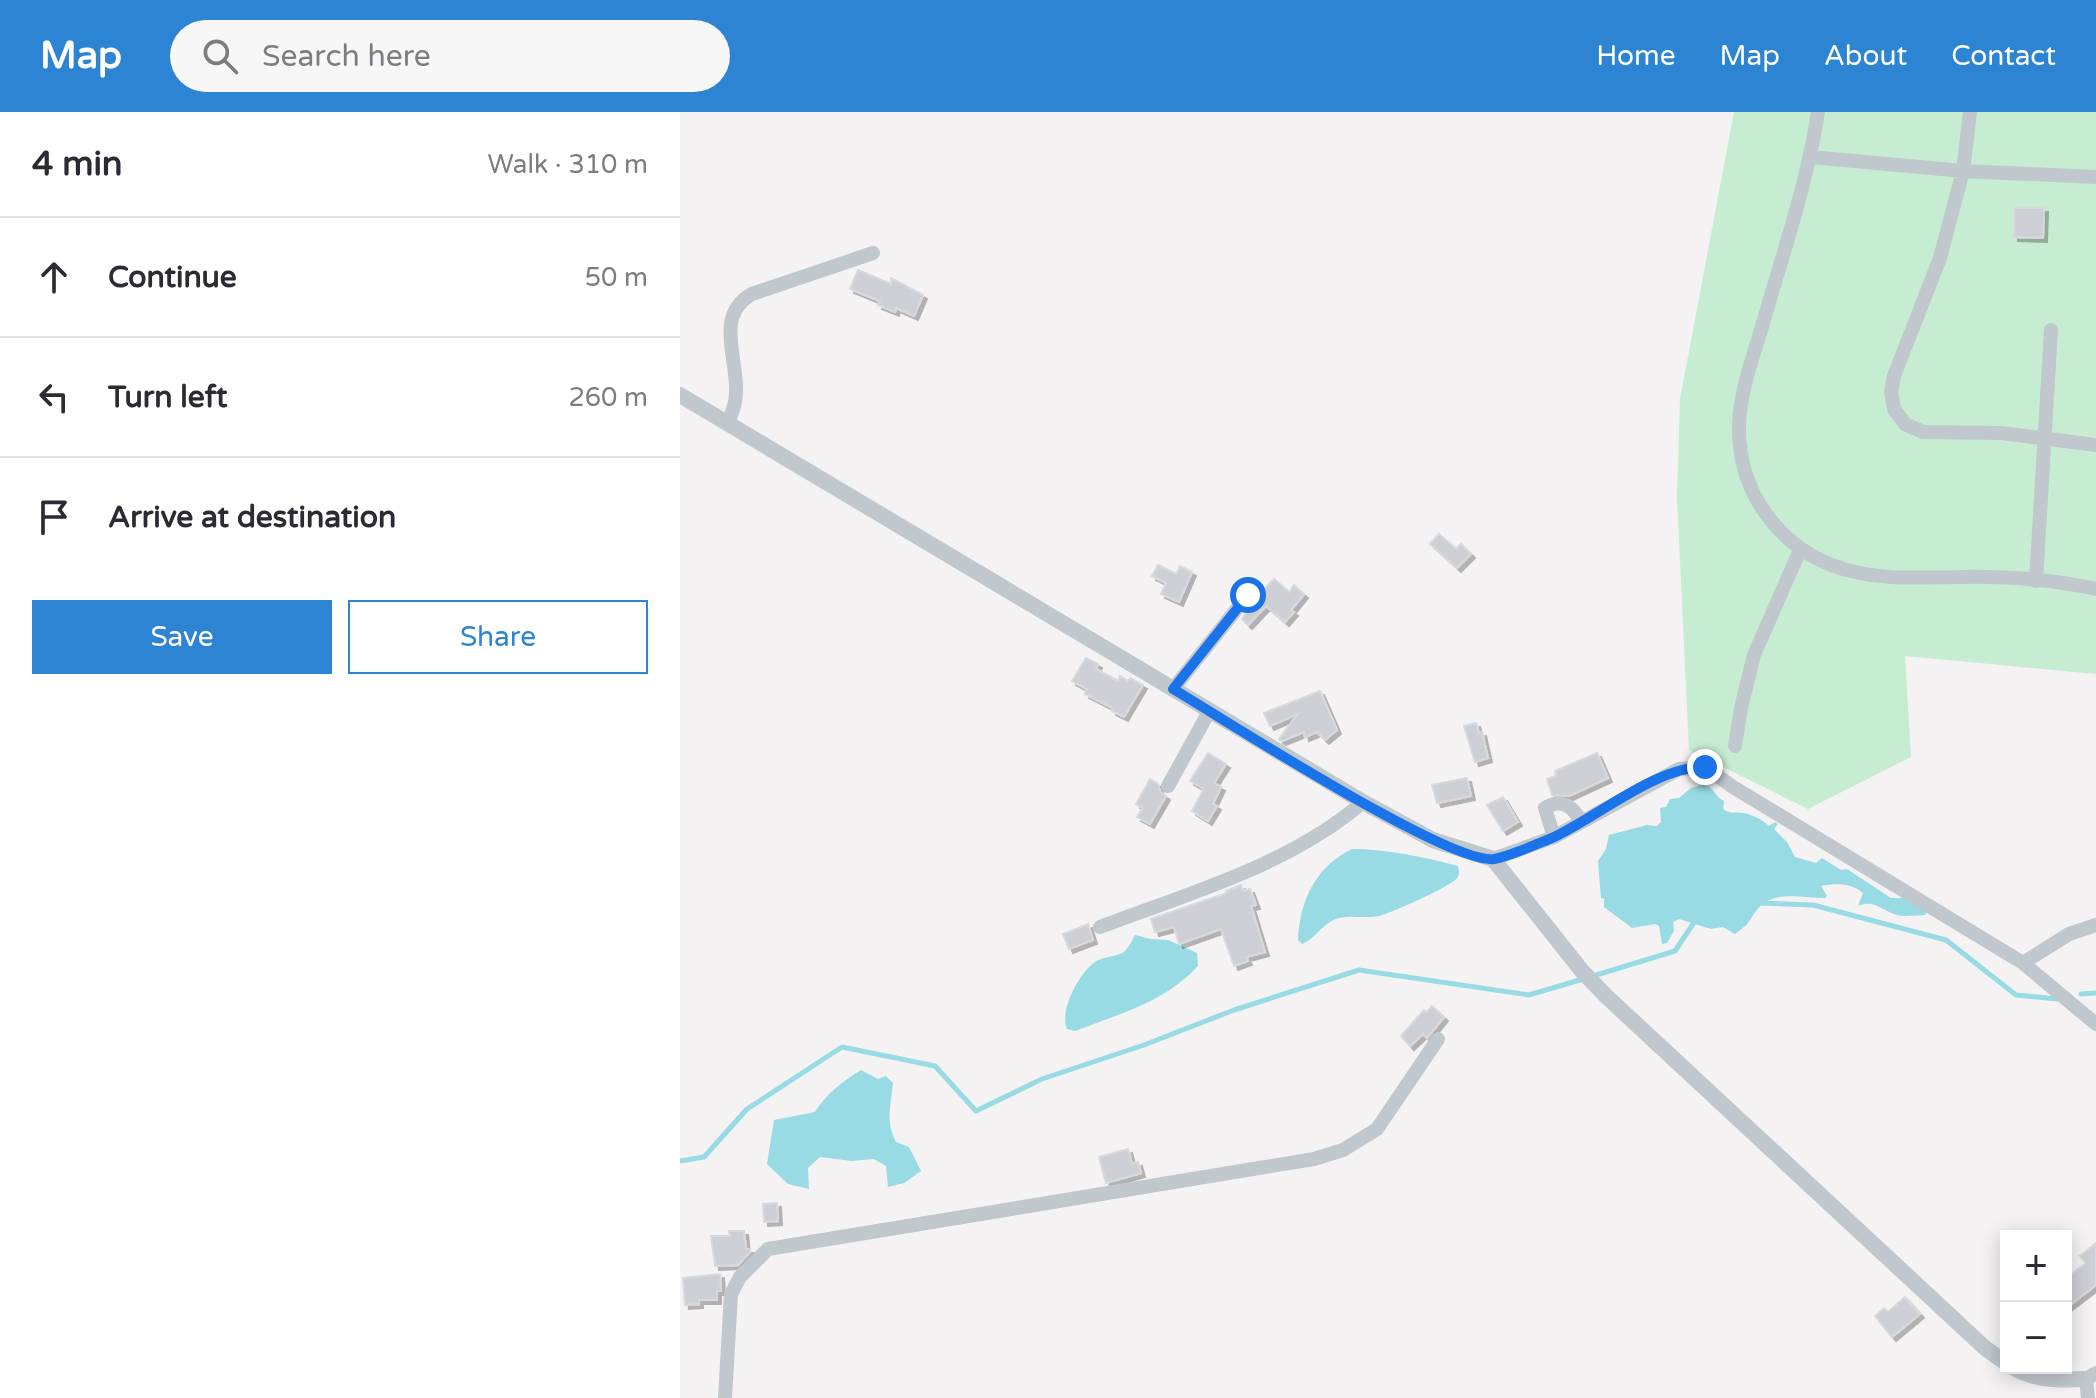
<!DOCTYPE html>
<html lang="en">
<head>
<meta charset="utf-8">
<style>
	:root { --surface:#fff; --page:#f7f7f7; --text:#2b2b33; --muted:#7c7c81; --line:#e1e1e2; --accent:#2d84d3 }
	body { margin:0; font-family:"Varela Round",sans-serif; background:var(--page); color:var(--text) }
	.controls { position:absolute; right:24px; bottom:24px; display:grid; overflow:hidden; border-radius:0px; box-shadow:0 4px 20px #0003 }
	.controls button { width:72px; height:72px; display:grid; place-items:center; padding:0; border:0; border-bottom:2px solid var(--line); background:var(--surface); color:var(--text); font:40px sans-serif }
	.stop { position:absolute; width:24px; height:24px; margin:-18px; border:6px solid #1a73e8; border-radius:50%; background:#fff }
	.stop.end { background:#1a73e8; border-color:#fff; box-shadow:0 2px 8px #0008 }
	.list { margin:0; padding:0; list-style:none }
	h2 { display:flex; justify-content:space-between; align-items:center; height:104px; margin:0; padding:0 32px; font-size:34px }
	h2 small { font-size:26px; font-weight:400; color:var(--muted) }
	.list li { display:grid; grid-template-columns:52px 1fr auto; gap:24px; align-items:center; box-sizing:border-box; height:120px; padding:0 32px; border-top:2px solid var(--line) }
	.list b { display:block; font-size:30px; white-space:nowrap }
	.list em { font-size:26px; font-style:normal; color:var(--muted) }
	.actions { display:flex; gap:16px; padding:24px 32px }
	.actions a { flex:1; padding:18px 0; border:2px solid var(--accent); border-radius:0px; text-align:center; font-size:28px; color:var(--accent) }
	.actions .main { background:var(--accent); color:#fff }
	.icon { flex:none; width:44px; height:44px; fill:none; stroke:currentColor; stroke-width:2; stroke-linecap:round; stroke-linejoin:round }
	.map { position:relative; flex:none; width:1416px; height:1286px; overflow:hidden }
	header { display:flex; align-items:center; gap:48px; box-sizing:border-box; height:112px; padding:0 40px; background:var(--accent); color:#fff }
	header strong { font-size:38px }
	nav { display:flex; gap:44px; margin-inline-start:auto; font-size:28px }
	.search { width:560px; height:72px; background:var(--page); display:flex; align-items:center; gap:20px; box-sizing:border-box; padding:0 28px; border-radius:44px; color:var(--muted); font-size:30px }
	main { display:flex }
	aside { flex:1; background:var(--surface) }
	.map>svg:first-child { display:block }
</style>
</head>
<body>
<header>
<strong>Map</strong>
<div class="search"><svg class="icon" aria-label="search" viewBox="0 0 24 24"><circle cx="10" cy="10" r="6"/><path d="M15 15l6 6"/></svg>Search here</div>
<nav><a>Home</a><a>Map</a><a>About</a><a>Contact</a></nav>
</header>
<main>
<aside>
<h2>4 min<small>Walk · 310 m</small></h2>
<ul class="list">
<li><svg class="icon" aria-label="ahead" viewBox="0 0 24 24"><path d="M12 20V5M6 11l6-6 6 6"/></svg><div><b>Continue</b></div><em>50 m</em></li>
<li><svg class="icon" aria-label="left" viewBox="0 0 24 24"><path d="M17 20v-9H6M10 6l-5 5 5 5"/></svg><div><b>Turn left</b></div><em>260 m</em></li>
<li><svg class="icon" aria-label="arrive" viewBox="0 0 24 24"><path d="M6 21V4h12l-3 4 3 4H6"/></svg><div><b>Arrive at destination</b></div></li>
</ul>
<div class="actions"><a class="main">Save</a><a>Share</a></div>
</aside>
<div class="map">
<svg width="1416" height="1286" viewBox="0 0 1416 1286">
	<defs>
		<filter id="shadow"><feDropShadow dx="4" dy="4" stdDeviation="0" flood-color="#0004"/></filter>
	</defs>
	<rect width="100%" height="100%" fill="#f4f2f2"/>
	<!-- green -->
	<path fill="#c6ecd2" d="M 1054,0 L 1416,0 L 1416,562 L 1225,544 L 1231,645 L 1128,697 L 1009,638 L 997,385 L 1000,287 Z"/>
	<!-- water -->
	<path fill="#98dbe4" d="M 1021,673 C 1034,673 1034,684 1044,689 L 1043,697 C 1052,703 1054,699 1063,701 C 1074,703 1081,707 1089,714 L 1095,710 L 1098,712 L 1094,717 L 1107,730 L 1115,745 L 1136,751 L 1142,746 L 1161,758 L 1167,757 L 1211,786 L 1228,786 L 1249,797 L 1245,803 C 1237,803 1224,805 1217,803 C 1202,799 1194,787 1178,794 L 1183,781 C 1172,771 1155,771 1141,774 L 1147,784 L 1145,786 C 1122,786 1091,777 1076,799 C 1067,812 1069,812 1055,822 L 1043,815 L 1031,817 L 999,807 L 993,810 L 994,819 L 987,831 L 982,832 L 979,814 L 975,812 L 952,816 L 924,795 L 924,787 L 921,786 L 918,749 L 926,737 L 929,723 L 967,713 L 977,714 L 981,710 L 980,696 L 986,695 L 990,687 L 999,686 L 1011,676 Z
		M 672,737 C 707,737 744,745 778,754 C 779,760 780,761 777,766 C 770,775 711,801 699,804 C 685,807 668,802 656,807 C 642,812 635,827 622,832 L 618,828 C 620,789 635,755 672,737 Z
		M 455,823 L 471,827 L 488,828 L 517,841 L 518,854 C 485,890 439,902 395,919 L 387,917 C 379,899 399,861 415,850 C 424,844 438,845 445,839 C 450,834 452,828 455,823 Z
		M 181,958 L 198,967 L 206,964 L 213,971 C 211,993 205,1009 216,1030 L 229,1035 L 241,1059 L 224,1071 L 208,1075 L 206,1054 L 194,1047 L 172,1049 L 140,1045 L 128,1056 L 129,1077 L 108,1072 L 87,1052 L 94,1008 L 135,1000 C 146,982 163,969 181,958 Z"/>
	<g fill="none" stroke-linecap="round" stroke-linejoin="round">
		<!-- stream -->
		<path stroke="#98dbe4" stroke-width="5" d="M 1078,791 L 1133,793 L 1266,828 L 1336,883 L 1377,887
			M 913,864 L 995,839 L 1015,809
			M 1401,882 L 1416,881
			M 0,1049 L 24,1045 L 67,997 L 162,935 L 255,954 L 296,999 L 362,967 L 464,933 L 554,898 L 679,858 L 849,883 L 903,867"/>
	</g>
	<!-- building -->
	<path fill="#cdcfd4" stroke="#d7d9dd" stroke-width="2" filter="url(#shadow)" d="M 1334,96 L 1364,96 L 1363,126 L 1334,125 Z
		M 178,158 L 211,172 L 211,166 L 243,183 L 234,204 L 216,196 L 215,200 L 198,193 L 200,189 L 170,177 Z
		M 759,422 L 776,437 L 781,432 L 791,442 L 777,456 L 750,432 Z
		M 478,453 L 496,462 L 500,454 L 512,460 L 499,490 L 481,482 L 486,471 L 472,464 Z
		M 594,467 L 609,480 L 614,473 L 624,482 L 611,498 L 614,500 L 605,510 L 586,494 L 568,513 L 562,507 L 578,483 Z
		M 406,546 L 418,552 L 416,557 L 438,569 L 440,564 L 448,569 L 450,566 L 463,573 L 444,605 L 432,599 L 433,596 L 405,582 L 407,577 L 392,569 Z
		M 640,579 L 657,618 L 645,628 L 637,620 L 625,625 L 624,620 L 602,629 L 599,627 L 618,602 L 590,614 L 584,601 Z
		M 796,611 L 799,621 L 802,620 L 808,646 L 795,650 L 784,614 Z
		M 528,641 L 546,652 L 534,671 L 541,675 L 533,692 L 537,694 L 528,709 L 512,699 L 524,677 L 510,669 Z
		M 917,641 L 928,666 L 889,684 L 872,683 L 867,667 L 876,664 L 875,659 Z
		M 787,666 L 791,684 L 757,691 L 752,673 Z
		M 470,667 L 478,672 L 480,680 L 486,684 L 470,712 L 457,705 L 463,696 L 456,692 Z
		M 823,685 L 838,710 L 823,719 L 807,693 Z
		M 561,773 L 563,779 L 570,777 L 576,793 L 571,794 L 585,840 L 566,845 L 568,849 L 554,854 L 541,817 L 499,832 L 494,815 L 475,820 L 471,807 L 547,781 L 546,779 Z
		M 408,812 L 413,828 L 389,837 L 383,822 Z
		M 752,894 L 764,905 L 747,926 L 743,922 L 730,934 L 721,924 L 744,898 L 747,900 Z
		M 448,1037 L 452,1052 L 458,1050 L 461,1061 L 426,1071 L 419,1045 Z
		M 97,1091 L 98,1109 L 84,1110 L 83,1092 Z
		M 49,1119 L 64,1119 L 66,1137 L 70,1137 L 70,1140 L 58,1153 L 35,1154 L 31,1124 L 50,1124 Z
		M 1416,1131 L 1416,1173 L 1386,1196 L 1386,1166 L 1406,1151 L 1400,1144 Z
		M 40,1162 L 41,1179 L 37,1179 L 37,1188 L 19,1188 L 19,1192 L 5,1193 L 3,1166 Z
		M 1225,1185 L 1240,1202 L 1212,1225 L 1195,1204 L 1204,1196 L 1208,1200 Z"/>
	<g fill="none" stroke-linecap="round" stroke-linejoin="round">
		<!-- minor -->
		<path stroke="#c0c7cd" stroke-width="14" d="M 1138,0 C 1127,72 1103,141 1083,211 C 1073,246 1059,281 1059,317 C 1059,387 1107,445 1175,460 C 1210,468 1242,465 1277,465 C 1322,464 1372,467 1416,477
			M 1290,0 L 1283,59 L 1260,146 L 1214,264 L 1211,280 L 1214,297 L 1225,312 L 1243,320 L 1321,321 L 1416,333
			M 1131,45 L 1283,59 L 1416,65
			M 48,311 C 52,301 56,292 56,281 C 58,246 34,203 72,182 L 193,141
			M 1356,469 L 1371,218
			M 493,577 L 568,483
			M 1055,634 L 1061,596 L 1074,543 L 1120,438
			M 488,674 L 530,598
			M 874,725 L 865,696 C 882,686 892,694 901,709
			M 813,747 L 874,725 L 999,657 L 1025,655 L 1053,675 L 1343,851 L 1416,912
			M 420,815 C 509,781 610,753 683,690
			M 1343,851 L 1389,822 L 1416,813
			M 45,1286 L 51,1182 L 60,1165 L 88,1137 L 634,1047 L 663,1038 L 697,1017 L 758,927
			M 1408,1286 L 1406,1267 L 1416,1261"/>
		<!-- tertiary -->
		<path stroke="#c0c7cd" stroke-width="16" d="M 0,283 L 683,690 L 753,728 L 813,747 L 902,859 L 926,884 L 1305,1236 L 1326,1251
			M 1334,1256 C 1357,1269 1380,1268 1406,1267"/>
	</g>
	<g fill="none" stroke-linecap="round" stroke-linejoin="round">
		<!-- route -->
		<path stroke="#1a73e8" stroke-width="10" d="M 568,483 L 493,577 C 544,607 769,753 814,747 C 830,744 857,732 872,726 C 916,706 977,654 1025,655"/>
	</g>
</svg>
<div class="controls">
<button>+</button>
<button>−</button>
</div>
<div class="stop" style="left:568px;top:483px"></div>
<div class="stop end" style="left:1025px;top:655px"></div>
</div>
</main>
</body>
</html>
